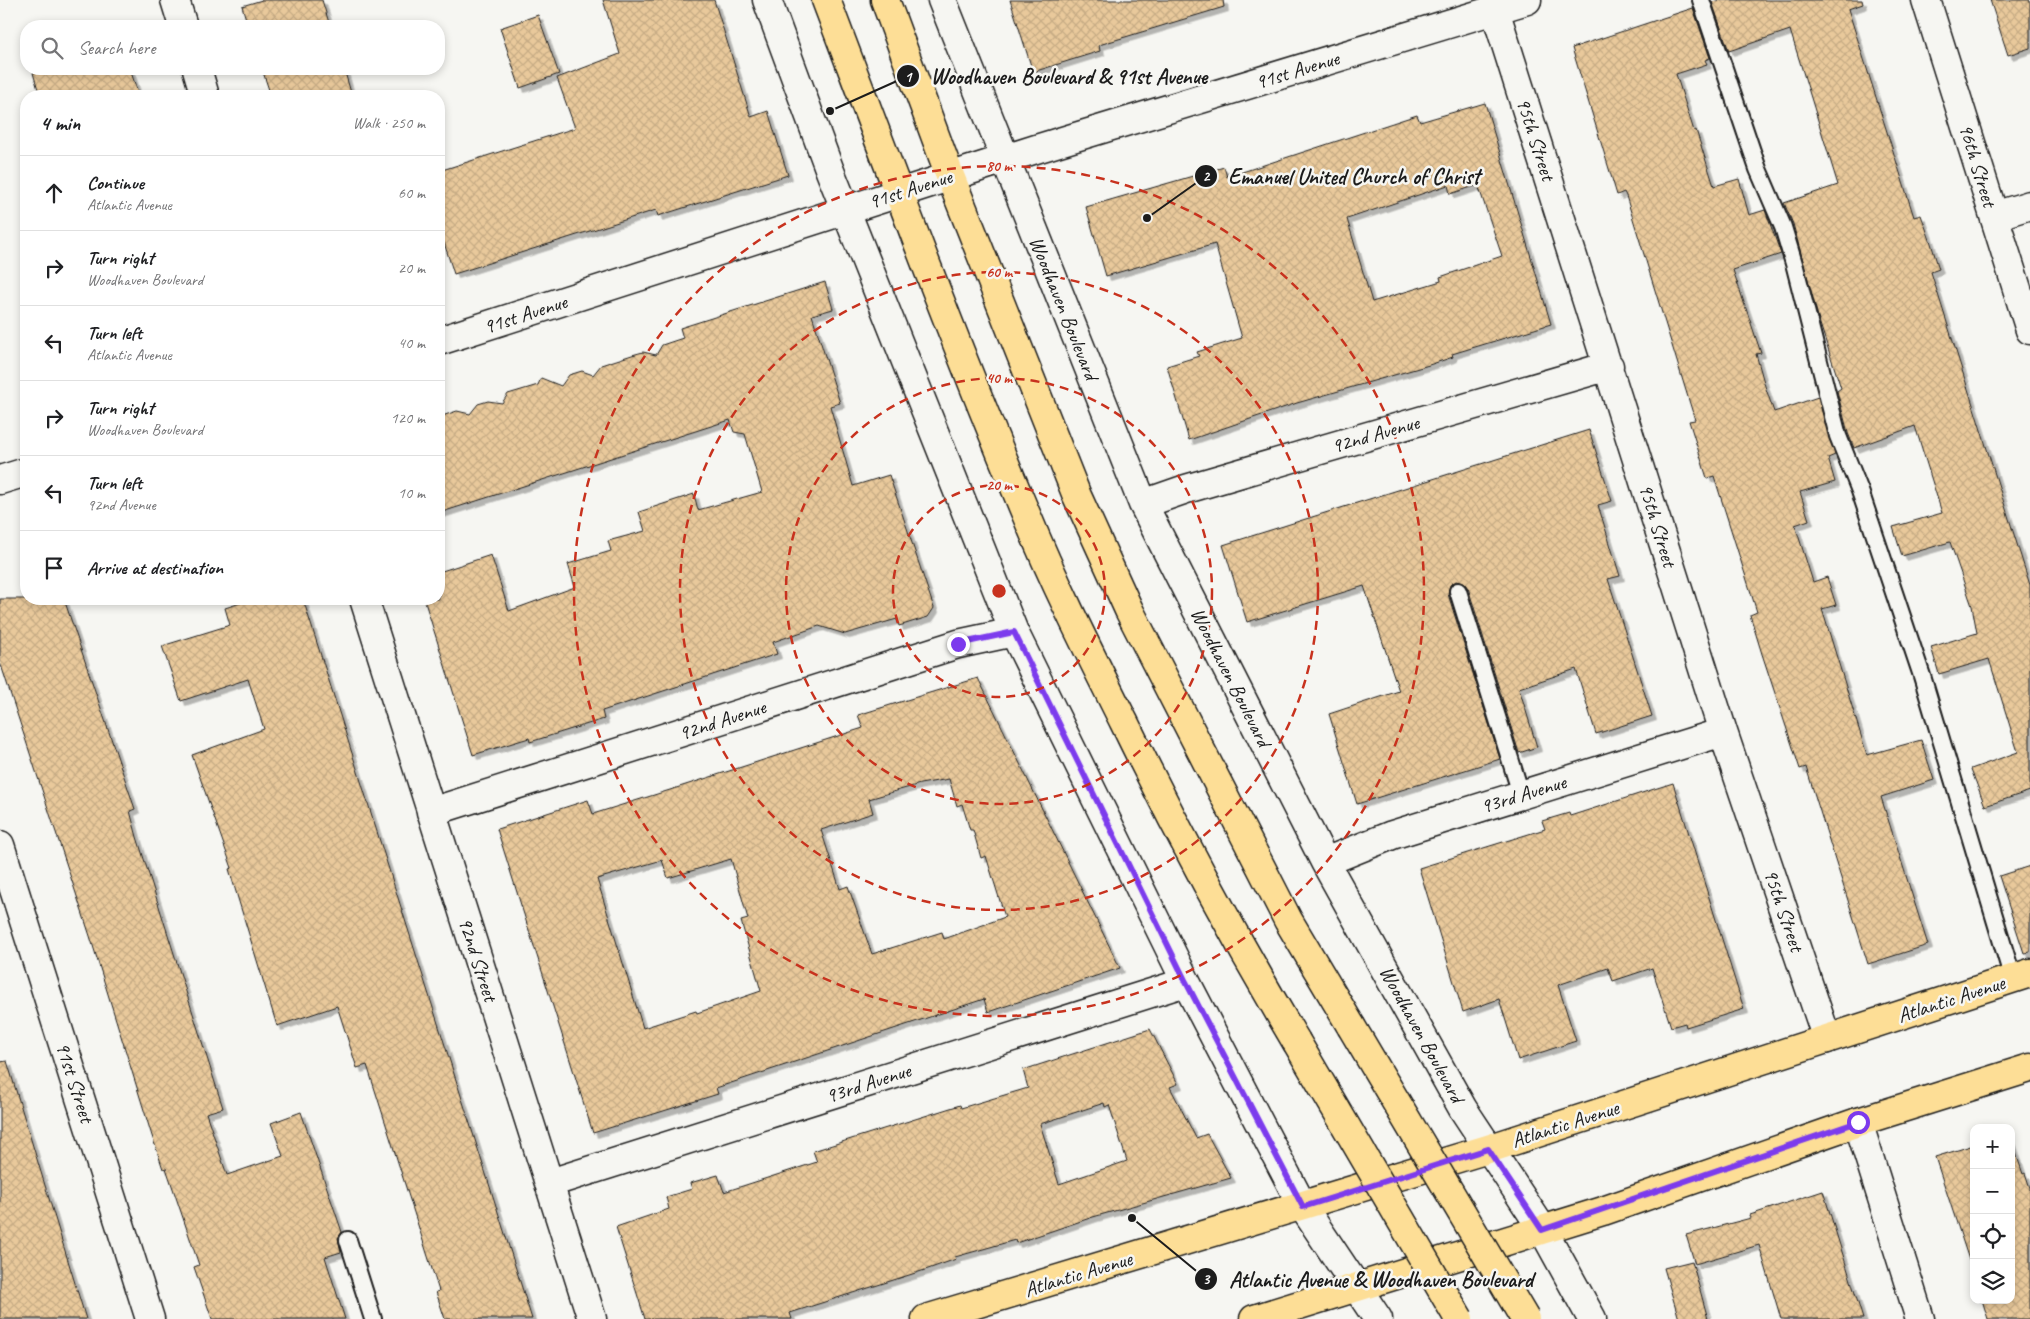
<!DOCTYPE html>
<html lang="en">
<head>
<meta charset="utf-8">
<style>
	:root { --surface:#fff; --page:#f6f6f6; --text:#202124; --muted:#757577; --line:#e0e0e0 }
	body { margin:0; font-family:Caveat,sans-serif; background:var(--page); color:var(--text) }
	.controls { position:absolute; right:15px; bottom:15px; display:grid; overflow:hidden; border-radius:10px; box-shadow:0 2px 8px #0003 }
	.controls button { width:45px; height:45px; display:grid; place-items:center; padding:0; border:0; border-bottom:1px solid var(--line); background:var(--surface); color:var(--text); font:25px sans-serif }
	.stop { position:absolute; width:15px; height:15px; margin:-11px; border:4px solid #7c3aed; border-radius:50%; background:#fff }
	.stop.end { background:#7c3aed; border-color:#fff; box-shadow:0 1px 5px #0008 }
	.list { margin:0; padding:0; list-style:none }
	h2 { display:flex; justify-content:space-between; align-items:center; height:65px; margin:0; padding:0 20px; font-size:21px }
	h2 small { font-size:16px; font-weight:400; color:var(--muted) }
	.list li { display:grid; grid-template-columns:32px 1fr auto; gap:15px; align-items:center; box-sizing:border-box; height:75px; padding:0 20px; border-top:1px solid var(--line) }
	.list b { display:block; font-size:19px; white-space:nowrap }
	.list p { margin:0; font-size:16px; white-space:nowrap; color:var(--muted) }
	.list em { font-size:16px; font-style:normal; color:var(--muted) }
	.icon { flex:none; width:28px; height:28px; fill:none; stroke:currentColor; stroke-width:2; stroke-linecap:round; stroke-linejoin:round }
	.map { position:relative; flex:none; width:2030px; height:1319px; overflow:hidden }
	.search { position:absolute; background:var(--surface); box-shadow:0 2px 8px #0003; left:20px; top:20px; width:425px; height:55px; display:flex; align-items:center; gap:12px; box-sizing:border-box; padding:0 18px; border-radius:20px; color:var(--muted); font-size:19px }
	.panel { position:absolute; background:var(--surface); box-shadow:0 2px 8px #0003; left:20px; top:90px; width:425px; height:515px; border-radius:20px }
	.map>svg:first-child { display:block }
</style>
</head>
<body>
<div class="map">
<svg width="2030" height="1319" viewBox="0 0 2030 1319">
	<defs>
		<pattern id="building-cross-hatch" width="8" height="8" patternUnits="userSpaceOnUse" patternTransform="scale(1.25)"><rect width="8" height="8" fill="#e9c99b"/><path d="M0 0l8 8M0 8l8-8" fill="none" stroke="#c7ac85"/></pattern>
		<filter id="shadow"><feDropShadow dx="4.5" dy="4.5" stdDeviation="0" flood-color="#0004"/></filter>
	</defs>
	<rect width="100%" height="100%" fill="#f6f6f2"/>
	<filter id="ink" filterUnits="userSpaceOnUse"><feTurbulence type="fractalNoise" baseFrequency=".02" numOctaves="2"/><feDisplacementMap in="SourceGraphic" scale="10" xChannelSelector="R" yChannelSelector="G"/><feConvolveMatrix kernelMatrix="1 2 1 2 8 2 1 2 1" color-interpolation-filters="sRGB"/></filter>
	<g filter="url(#ink)">
		<!-- building -->
		<path fill="url(#building-cross-hatch)" stroke="#1c1c1c" fill-rule="evenodd" filter="url(#shadow)" d="M 262,0 L 322,0 L 330,26 L 248,26 L 242,6 Z
			M 603,0 L 714,0 L 751,117 L 768,111 L 788,175 L 658,216 L 656,210 L 454,274 L 439,227 L 439,171 L 575,128 L 557,78 L 620,54 Z
			M 1010,0 L 1223,0 L 1224,7 L 1099,45 L 1100,51 L 1033,72 Z
			M 1720,0 L 1862,0 L 1863,4 L 1848,9 L 1914,217 L 1921,215 L 1930,240 L 1939,269 L 1931,272 L 2030,585 L 2030,791 L 1985,806 L 1971,769 L 2018,752 L 1989,659 L 1939,674 L 1931,647 L 1977,633 L 1972,606 L 1950,542 L 1902,556 L 1893,527 L 1942,513 L 1915,426 L 1854,448 L 1848,433 L 1837,391 L 1841,388 L 1820,324 L 1793,224 L 1784,203 L 1838,185 L 1790,30 L 1729,51 L 1712,2 Z
			M 1990,0 L 2030,0 L 2030,48 L 2008,55 Z
			M 1693,8 L 1710,58 L 1705,60 L 1707,64 L 1676,74 L 1694,131 L 1696,130 L 1714,186 L 1739,179 L 1749,215 L 1765,210 L 1781,254 L 1733,270 L 1761,353 L 1756,354 L 1765,386 L 1774,412 L 1818,397 L 1835,455 L 1828,458 L 1835,482 L 1800,492 L 1809,520 L 1795,525 L 1813,582 L 1827,577 L 1836,605 L 1822,609 L 1867,755 L 1921,740 L 1934,780 L 1881,797 L 1928,945 L 1868,964 L 1806,767 L 1800,769 L 1762,654 L 1750,615 L 1757,612 L 1714,476 L 1707,478 L 1689,421 L 1695,420 L 1626,196 L 1624,192 L 1617,195 L 1572,48 Z
			M 538,15 L 559,74 L 520,88 L 500,28 Z
			M 47,69 L 130,69 L 139,96 L 40,96 L 33,73 Z
			M 262,69 L 344,69 L 352,96 L 271,96 Z
			M 1485,103 L 1551,324 L 1452,354 L 1453,357 L 1429,365 L 1297,403 L 1189,440 L 1167,366 L 1199,356 L 1197,352 L 1242,338 L 1215,244 L 1106,276 L 1086,207 L 1224,167 L 1227,177 L 1417,115 L 1420,122 ZM 1448,185 L 1450,194 L 1478,185 L 1502,256 L 1440,277 L 1441,281 L 1372,302 L 1347,219 Z
			M 825,282 L 833,309 L 812,315 L 840,403 L 830,406 L 853,486 L 889,475 L 934,608 L 928,617 L 899,626 L 897,619 L 845,634 L 819,626 L 773,642 L 777,654 L 602,711 L 604,719 L 591,723 L 530,742 L 529,738 L 473,755 L 424,599 L 439,599 L 439,572 L 491,555 L 509,611 L 575,587 L 568,564 L 611,551 L 608,541 L 645,531 L 639,512 L 694,494 L 698,510 L 762,492 L 745,434 L 734,432 L 730,420 L 439,513 L 439,417 L 457,411 L 470,414 L 478,404 L 488,401 L 502,403 L 508,394 L 538,385 L 541,378 L 561,386 L 569,375 L 582,371 L 593,375 L 601,365 L 632,355 L 643,352 L 656,355 L 662,345 L 683,338 L 680,328 Z
			M 1589,430 L 1612,501 L 1598,505 L 1620,576 L 1608,579 L 1652,716 L 1596,734 L 1576,669 L 1519,688 L 1537,747 L 1519,753 L 1468,588 L 1464,583 L 1456,581 L 1450,585 L 1448,594 L 1500,759 L 1357,804 L 1329,714 L 1399,691 L 1364,586 L 1247,622 L 1223,545 Z
			M 0,599 L 64,599 L 135,809 L 130,811 L 137,837 L 223,1108 L 206,1113 L 227,1175 L 283,1156 L 271,1123 L 301,1112 L 342,1232 L 338,1238 L 341,1252 L 325,1257 L 345,1319 L 212,1319 L 194,1267 L 199,1265 L 166,1168 L 163,1169 L 152,1136 L 90,936 L 0,662 Z
			M 253,599 L 303,599 L 532,1319 L 445,1319 L 436,1292 L 439,1291 L 367,1065 L 357,1068 L 337,1006 L 277,1026 L 229,869 L 232,868 L 192,755 L 264,729 L 248,679 L 181,701 L 162,646 L 230,625 L 225,608 Z
			M 978,678 L 1120,968 L 988,1012 L 984,999 L 716,1088 L 718,1094 L 593,1133 L 497,829 L 588,800 L 593,814 L 670,790 L 863,728 L 858,715 ZM 949,779 L 957,806 L 962,804 L 970,830 L 973,830 L 981,858 L 986,856 L 1005,917 L 944,939 L 942,932 L 872,954 L 848,886 L 840,889 L 821,830 L 873,813 L 869,799 L 920,784 ZM 731,859 L 748,919 L 741,921 L 761,991 L 697,1013 L 696,1011 L 643,1028 L 597,879 L 662,860 L 668,878 Z
			M 1673,783 L 1744,1009 L 1686,1027 L 1685,1023 L 1671,1027 L 1652,968 L 1613,981 L 1608,968 L 1558,985 L 1576,1041 L 1518,1060 L 1499,999 L 1463,1012 L 1419,868 L 1545,829 L 1542,821 L 1569,813 L 1570,816 Z
			M 2030,866 L 2030,952 L 2024,953 L 1999,876 Z
			M 1150,1029 L 1178,1084 L 1170,1087 L 1196,1138 L 1207,1134 L 1231,1178 L 1093,1217 L 1016,1243 L 1015,1240 L 955,1257 L 956,1259 L 928,1269 L 790,1313 L 792,1319 L 645,1319 L 616,1227 L 669,1209 L 666,1197 L 692,1189 L 690,1183 L 718,1175 L 724,1192 L 817,1162 L 813,1151 L 960,1105 L 961,1108 L 1028,1088 L 1023,1070 ZM 1104,1103 L 1105,1107 L 1109,1105 L 1127,1161 L 1059,1184 L 1040,1124 Z
			M 7,1061 L 62,1241 L 86,1319 L 0,1319 L 0,1062 Z
			M 2011,1139 L 2023,1174 L 2025,1173 L 2030,1188 L 2030,1319 L 1988,1319 L 1982,1300 L 2011,1300 Z
			M 1974,1145 L 1974,1275 L 1935,1157 Z
			M 1823,1191 L 1863,1319 L 1781,1319 L 1759,1245 L 1695,1264 L 1686,1235 L 1751,1218 L 1750,1215 Z
			M 1692,1261 L 1708,1319 L 1679,1319 L 1664,1268 Z"/>
		<g fill="none" stroke-linecap="round" stroke-linejoin="round">
			<defs>
				<path id="lane" d="M 1701,0 L 1758,169 L 1783,227 L 1795,267 L 1838,436 L 1860,491 L 1922,676 L 2013,979
					M 1458,591 L 1521,794
					M 348,1240 L 373,1319"/>
				<path id="street" d="M 175,0 L 183,26
					M 767,0 L 830,171 L 1014,632 L 1186,982 L 1303,1207 L 1378,1319
					M 942,0 L 1143,504 L 1325,862 L 1463,1109 L 1543,1230 L 1592,1319
					M 1926,0 L 2030,330
					M 1495,10 L 1723,732 L 1827,1039
					M 197,69 L 205,96
					M 1994,216 L 2030,205
					M 439,341 L 1036,149 L 1527,0
					M 0,480 L 26,472
					M 1143,504 L 1186,489 L 1609,366
					M 364,599 L 592,1319
					M 431,812 L 958,644 L 1014,632
					M 0,845 L 150,1319
					M 1325,862 L 1392,835 L 1723,732
					M 1858,1122 L 1920,1319
					M 550,1183 L 1186,982"/>
				<path id="primary" d="M 826,0 C 891,172 955,345 1026,514 C 1055,585 1090,654 1124,722 C 1177,831 1234,937 1296,1041
					M 885,0 L 950,176 L 1077,496 L 1129,610 L 1288,920 L 1351,1026
					M 926,1319 L 1488,1149 L 2030,973
					M 1254,1319 L 1603,1211 L 1858,1122 L 2030,1068"/>
			</defs>
			<!-- lane casing -->
			<use href="#lane" stroke="#1c1c1c" stroke-width="20"/>
			<!-- street casing -->
			<use href="#street" stroke="#1c1c1c" stroke-width="31"/>
			<!-- primary casing -->
			<use href="#primary" stroke="#1c1c1c" stroke-width="31"/>
			<!-- lane -->
			<use href="#lane" stroke="#f6f6f2" stroke-width="16"/>
			<!-- street -->
			<use href="#street" stroke="#f6f6f2" stroke-width="28"/>
			<!-- primary -->
			<use href="#primary" stroke="#fdde96" stroke-width="28"/>
			<defs>
				<path id="primary-bridge" d="M 1351,1026 L 1525,1319
					M 1296,1041 L 1459,1319"/>
			</defs>
			<!-- primary-bridge casing -->
			<use href="#primary-bridge" stroke="#1c1c1c" stroke-width="31" stroke-linecap="butt"/>
			<!-- primary-bridge -->
			<use href="#primary-bridge" stroke="#fdde96" stroke-width="28"/>
		</g>
	</g>
	<g fill="none" stroke-linecap="round" stroke-linejoin="round" filter="url(#ink)">
		<!-- route -->
		<path stroke="#7c3aed" stroke-width="6" d="M 958,644 L 1014,632 L 1186,982 L 1303,1207 L 1488,1149 L 1542,1230 L 1858,1122"/>
	</g>
	<!-- distance rings -->
	<g fill="none" stroke="#c8321e" stroke-width="2.5" stroke-dasharray="9 6">
		<circle cx="999" cy="591" r="106"/>
		<circle cx="999" cy="591" r="213"/>
		<circle cx="999" cy="591" r="319"/>
		<circle cx="999" cy="591" r="425"/>
	</g>
	<g text-anchor="middle" stroke-width="5" stroke-linejoin="round" paint-order="stroke">
		<!-- street labels -->
		<g font-size="21" fill="#1c1c1c" stroke="#f6f6f2">
			<text transform="translate(1297 70) rotate(-17)" y="7">91st Avenue</text>
			<text transform="translate(1536 139) rotate(72)" y="7">95th Street</text>
			<text transform="translate(1978 165) rotate(73)" y="7">96th Street</text>
			<text transform="translate(910 189) rotate(-18)" y="7">91st Avenue</text>
			<text transform="translate(1064 308) rotate(68)" y="7">Woodhaven Boulevard</text>
			<text transform="translate(525 314) rotate(-18)" y="7">91st Avenue</text>
			<text transform="translate(1375 434) rotate(-16)" y="7">92nd Avenue</text>
			<text transform="translate(1658 525) rotate(73)" y="7">95th Street</text>
			<text transform="translate(1231 677) rotate(63)" y="7">Woodhaven Boulevard</text>
			<text transform="translate(722 720) rotate(-18)" y="7">92nd Avenue</text>
			<text transform="translate(1523 794) rotate(-17)" y="7">93rd Avenue</text>
			<text transform="translate(1784 910) rotate(71)" y="7">95th Street</text>
			<text transform="translate(478 959) rotate(72)" y="7">92nd Street</text>
			<text transform="translate(1951 999) rotate(-18)" y="7">Atlantic Avenue</text>
			<text transform="translate(1422 1034) rotate(61)" y="7">Woodhaven Boulevard</text>
			<text transform="translate(75 1082) rotate(72)" y="7">91st Street</text>
			<text transform="translate(868 1083) rotate(-18)" y="7">93rd Avenue</text>
			<text transform="translate(1565 1124) rotate(-18)" y="7">Atlantic Avenue</text>
			<text transform="translate(1078 1274) rotate(-17)" y="7">Atlantic Avenue</text>
		</g>
	</g>
	<circle cx="999" cy="591" r="8" fill="#c8321e" stroke="#f6f6f2" stroke-width="2.5"/>
	<g font-size="15" text-anchor="middle" font-weight="bold" fill="#c8321e" stroke="#f6f6f2" stroke-width="5" stroke-linejoin="round" paint-order="stroke">
		<text x="999" y="171">80 m</text>
		<text x="999" y="277">60 m</text>
		<text x="999" y="383">40 m</text>
		<text x="999" y="490">20 m</text>
	</g>
	<!-- callouts -->
	<path fill="none" stroke="#1c1c1c" stroke-width="2" d="M830 111L908 76M1147 218L1206 176M1132 1218L1206 1279"/>
	<g fill="#1c1c1c" stroke="#f6f6f2" stroke-width="2">
		<circle cx="830" cy="111" r="5"/>
		<circle cx="1147" cy="218" r="5"/>
		<circle cx="1132" cy="1218" r="5"/>
		<circle cx="908" cy="76" r="12"/>
		<circle cx="1206" cy="176" r="12"/>
		<circle cx="1206" cy="1279" r="12"/>
	</g>
	<g font-size="15" text-anchor="middle" font-weight="bold" fill="#fff">
		<text x="908" y="82">1</text>
		<text x="1206" y="181">2</text>
		<text x="1206" y="1284">3</text>
	</g>
	<g font-size="22" text-anchor="middle" font-weight="bold" fill="#1c1c1c" stroke="#f6f6f2" stroke-width="5" stroke-linejoin="round" paint-order="stroke">
		<text x="1069" y="84">Woodhaven Boulevard &amp; 91st Avenue</text>
		<text x="1354" y="184">Emanuel United Church of Christ</text>
		<text x="1381" y="1287">Atlantic Avenue &amp; Woodhaven Boulevard</text>
	</g>
</svg>
<div class="controls">
<button>+</button>
<button>−</button>
<button><svg class="icon" aria-label="locate" viewBox="0 0 24 24"><circle cx="12" cy="12" r="6"/><path d="M12 2v4M12 18v4M2 12h4M18 12h4"/></svg></button>
<button><svg class="icon" aria-label="layers" viewBox="0 0 24 24"><path d="M12 4l9 5-9 5-9-5zM3 14l9 5 9-5"/></svg></button>
</div>
<div class="stop" style="left:1858px;top:1122px"></div>
<div class="stop end" style="left:958px;top:644px"></div>
<div class="search"><svg class="icon" aria-label="search" viewBox="0 0 24 24"><circle cx="10" cy="10" r="6"/><path d="M15 15l6 6"/></svg>Search here</div>
<section class="panel">
<h2>4 min<small>Walk · 250 m</small></h2>
<ul class="list">
<li><svg class="icon" aria-label="ahead" viewBox="0 0 24 24"><path d="M12 20V5M6 11l6-6 6 6"/></svg><div><b>Continue</b><p>Atlantic Avenue</p></div><em>60 m</em></li>
<li><svg class="icon" aria-label="right" viewBox="0 0 24 24"><path d="M7 20v-9h11M14 6l5 5-5 5"/></svg><div><b>Turn right</b><p>Woodhaven Boulevard</p></div><em>20 m</em></li>
<li><svg class="icon" aria-label="left" viewBox="0 0 24 24"><path d="M17 20v-9H6M10 6l-5 5 5 5"/></svg><div><b>Turn left</b><p>Atlantic Avenue</p></div><em>40 m</em></li>
<li><svg class="icon" aria-label="right" viewBox="0 0 24 24"><path d="M7 20v-9h11M14 6l5 5-5 5"/></svg><div><b>Turn right</b><p>Woodhaven Boulevard</p></div><em>120 m</em></li>
<li><svg class="icon" aria-label="left" viewBox="0 0 24 24"><path d="M17 20v-9H6M10 6l-5 5 5 5"/></svg><div><b>Turn left</b><p>92nd Avenue</p></div><em>10 m</em></li>
<li><svg class="icon" aria-label="arrive" viewBox="0 0 24 24"><path d="M6 21V4h12l-3 4 3 4H6"/></svg><div><b>Arrive at destination</b></div></li>
</ul>
</section>
</div>
</body>
</html>
